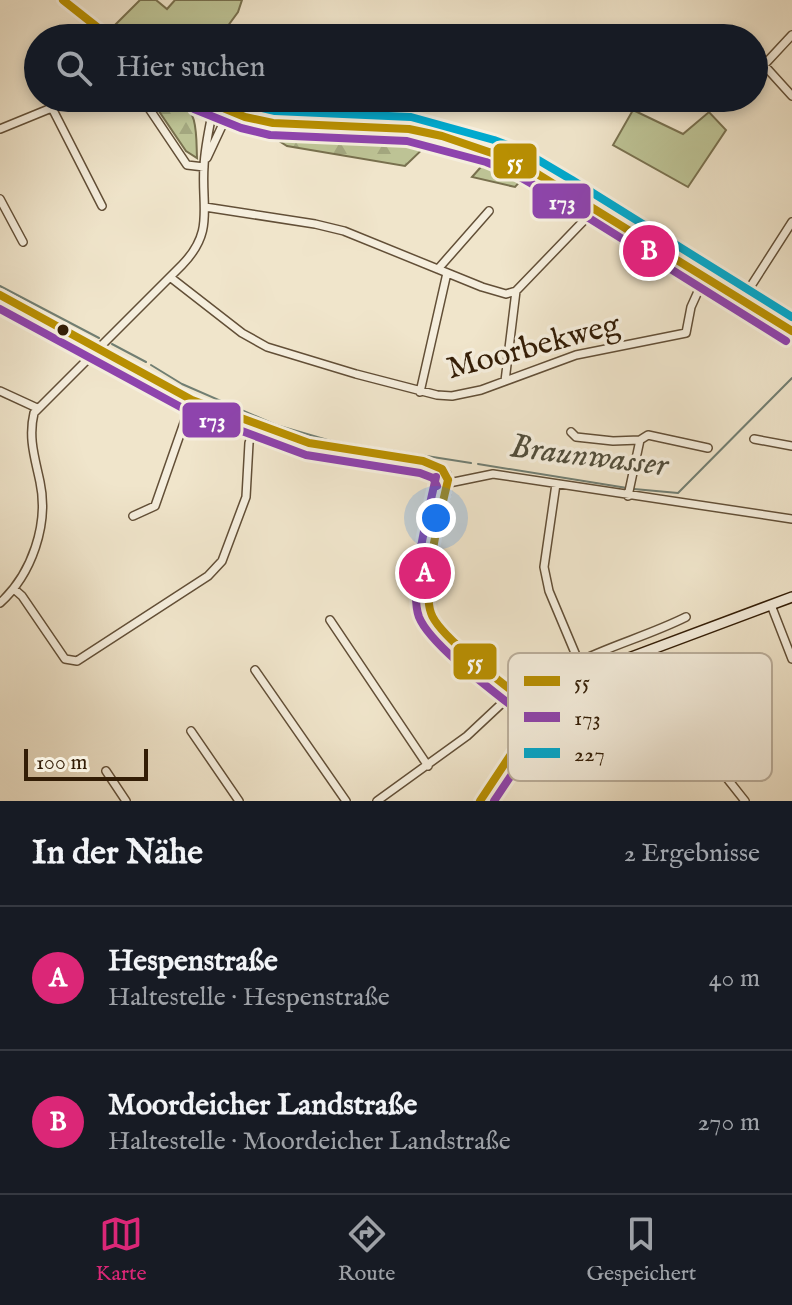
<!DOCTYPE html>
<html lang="de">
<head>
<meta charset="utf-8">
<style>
	:root { --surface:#171b24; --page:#20242c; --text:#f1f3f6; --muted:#9ea1a6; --line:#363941; --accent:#db2777 }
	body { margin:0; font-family:"IM FELL English",serif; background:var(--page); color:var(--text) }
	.scale { position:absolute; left:24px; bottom:20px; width:124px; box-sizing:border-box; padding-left:8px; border:4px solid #331d06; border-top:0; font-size:22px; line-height:28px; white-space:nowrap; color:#331d06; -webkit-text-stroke:6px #f5eedd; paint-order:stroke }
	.you { position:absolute; left:436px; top:518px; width:28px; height:28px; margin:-20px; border:6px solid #fff; border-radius:50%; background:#1a73e8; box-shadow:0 0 0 12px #1a73e833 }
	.badge { display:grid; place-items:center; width:52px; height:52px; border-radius:50%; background:var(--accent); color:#fff; font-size:26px; font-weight:700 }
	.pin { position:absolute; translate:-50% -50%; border:4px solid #fff; box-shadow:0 2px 8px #0006 }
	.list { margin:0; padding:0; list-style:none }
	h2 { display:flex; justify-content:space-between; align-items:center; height:104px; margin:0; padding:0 32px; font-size:34px }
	h2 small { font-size:26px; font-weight:400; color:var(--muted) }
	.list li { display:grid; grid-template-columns:52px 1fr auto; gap:24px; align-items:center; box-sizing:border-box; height:144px; padding:0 32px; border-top:2px solid var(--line) }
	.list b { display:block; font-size:30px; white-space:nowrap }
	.list p { margin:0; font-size:26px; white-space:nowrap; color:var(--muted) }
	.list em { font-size:26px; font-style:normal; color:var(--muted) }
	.icon { flex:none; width:44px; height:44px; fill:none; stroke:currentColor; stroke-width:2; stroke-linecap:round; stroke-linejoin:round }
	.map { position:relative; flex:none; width:792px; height:801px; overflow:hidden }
	.search { position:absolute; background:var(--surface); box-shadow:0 4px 12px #0003; left:24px; right:24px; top:24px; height:88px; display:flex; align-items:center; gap:20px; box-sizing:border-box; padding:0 28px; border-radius:44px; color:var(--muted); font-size:30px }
	.sheet { height:392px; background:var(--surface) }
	nav { display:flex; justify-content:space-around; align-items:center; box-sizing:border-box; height:112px; border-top:2px solid var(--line); background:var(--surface); font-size:22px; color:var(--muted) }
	nav a { display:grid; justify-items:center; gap:4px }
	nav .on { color:var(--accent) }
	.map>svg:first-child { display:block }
</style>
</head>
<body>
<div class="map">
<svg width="792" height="801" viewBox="0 0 792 801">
	<defs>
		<pattern id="forest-firs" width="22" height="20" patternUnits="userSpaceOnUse" patternTransform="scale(2)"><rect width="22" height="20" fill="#bdc395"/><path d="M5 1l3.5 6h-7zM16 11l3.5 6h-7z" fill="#a3a77f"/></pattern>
	</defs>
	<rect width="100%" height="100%" fill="#f0e5cb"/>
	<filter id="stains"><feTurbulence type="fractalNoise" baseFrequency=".0025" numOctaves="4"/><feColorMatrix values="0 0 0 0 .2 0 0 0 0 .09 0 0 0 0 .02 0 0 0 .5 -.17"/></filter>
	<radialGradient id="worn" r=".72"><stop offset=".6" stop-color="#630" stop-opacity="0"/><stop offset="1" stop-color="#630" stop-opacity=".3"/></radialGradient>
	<!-- grass -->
	<path fill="#bdc395" stroke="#78704e" stroke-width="2" d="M 140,0 L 156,0 L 167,9 L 175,0 L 242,0 L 238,12 L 219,38 L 129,38 L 114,26 Z
		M 633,110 L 683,134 L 709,112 L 726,130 L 688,187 L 613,145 Z
		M 488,159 L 525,176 L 515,187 L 472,177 Z"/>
	<!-- forest -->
	<path fill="url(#forest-firs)" stroke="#78704e" stroke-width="2" d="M 150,98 C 158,98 170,96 177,99 C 199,108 196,139 197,158 L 186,151 Z
		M 285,132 C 334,138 381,135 430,142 L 405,166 L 287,146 L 279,141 Z"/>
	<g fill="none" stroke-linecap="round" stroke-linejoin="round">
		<!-- stream -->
		<path stroke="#717e72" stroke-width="2" d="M 0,286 L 99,338
			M 112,344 L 146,362
			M 151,365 L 182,384 L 276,425 L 331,441 L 471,463
			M 478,464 L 627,488
			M 634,489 L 678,493 L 792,378"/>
		<defs>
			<path id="minor" d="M 792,35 L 764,65 L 792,96
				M 142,98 L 187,165 L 204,167
				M 52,108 L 102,206
				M 0,129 L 76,98
				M 207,158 L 221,128 L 232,112
				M 0,199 L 23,242
				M 205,207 L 315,224 L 344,231 L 482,287 L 506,294 L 516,291 L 596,208
				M 438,269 L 489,211
				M 170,277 L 242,333 L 267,347 L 356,374 L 437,395 L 452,396 L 481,390 L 576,355 L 686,333 L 691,307 L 705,276
				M 0,295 L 192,400 L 309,443 L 354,452 L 423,461 L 442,469 L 447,474 L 449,483 C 442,513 422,584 430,612 C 437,637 515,696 539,712
				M 742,300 L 792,222
				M 505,381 L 516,291
				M 0,391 L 37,408
				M 420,392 L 447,273
				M 571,432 L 576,437 L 613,441 L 640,440 L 628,496
				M 754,439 L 792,446
				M 640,440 L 648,435 L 708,448
				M 449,483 L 493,474 L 792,519
				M 556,484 L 544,567 L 549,591 L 578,660
				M 133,516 L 155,506 L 192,400
				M 14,589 L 22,596 L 65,659 L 77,661 L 208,576 L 222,561 L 246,497 L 249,443 L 255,425
				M 0,603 C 32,574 49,524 40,482 C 35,458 28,438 34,413 L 182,265 C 215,231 201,208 204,166 C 205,145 210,125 214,104
				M 771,605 L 792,659
				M 330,620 L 428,766
				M 633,656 L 649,680 L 745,801
				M 255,670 L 346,801
				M 523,701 C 568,654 630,645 686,617
				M 191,731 L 239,801
				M 106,771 L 126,801
				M 377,801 L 467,736 L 513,693"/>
			<path id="secondary" d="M 63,0 L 111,38
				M 199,98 L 245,117 L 273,123 L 409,129 L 442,136 L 490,151 L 518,162 L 566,190 L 792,331
				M 480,801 L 539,712 L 553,695 L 566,685 L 602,668 L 792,597"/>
		</defs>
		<!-- minor casing -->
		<use href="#minor" stroke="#624f37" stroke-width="10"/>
		<!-- secondary casing -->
		<use href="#secondary" stroke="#331d06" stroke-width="12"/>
		<!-- minor -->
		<use href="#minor" stroke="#f5eedd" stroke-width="7"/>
		<!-- secondary -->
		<use href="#secondary" stroke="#f5eedd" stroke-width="9"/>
		<defs>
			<path id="bus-1" d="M 63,0 L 111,38
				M 199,98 L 245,117 L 273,123 L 409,129 L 442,136 L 518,162 L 792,331
				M 0,295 L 192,400 L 309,443 L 423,461 L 442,469 L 448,480
				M 448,480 C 441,511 421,585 431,613 C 439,638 516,693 539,712
				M 480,801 L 539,712"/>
			<path id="bus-2" d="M 194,109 L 241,128 L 270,135 L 407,141 L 486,162 L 513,173 L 560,200 L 786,341
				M 0,309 L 188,411 L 306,455 L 420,473 L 433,478 L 437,486
				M 436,477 C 429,510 408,587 419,617 C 431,647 504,699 531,721
				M 494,801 L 549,719"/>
			<path id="bus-3" d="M 230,98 L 249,105 L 275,111 L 411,117 L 494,140 L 523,151 L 572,180 L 792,317"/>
		</defs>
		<!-- bus-1 casing -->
		<use href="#bus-1" stroke="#f5eedd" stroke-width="14"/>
		<!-- bus-2 casing -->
		<use href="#bus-2" stroke="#f5eedd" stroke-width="14"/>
		<!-- bus-3 casing -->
		<use href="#bus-3" stroke="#f5eedd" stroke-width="14"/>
		<!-- bus-1 -->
		<use href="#bus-1" stroke="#b88f02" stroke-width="8"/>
		<!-- bus-2 -->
		<use href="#bus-2" stroke="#8e44ad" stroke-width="8"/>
		<!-- bus-3 -->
		<use href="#bus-3" stroke="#00a9ce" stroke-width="8"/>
	</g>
	<!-- markers -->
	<circle fill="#331d06" stroke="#f5eedd" stroke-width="3" cx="63" cy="330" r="7"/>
	<g text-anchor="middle" stroke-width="7" stroke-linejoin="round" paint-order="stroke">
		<!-- street labels -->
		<g font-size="32" fill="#331d06" stroke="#f5eedd">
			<text transform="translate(533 345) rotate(-15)" y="11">Moorbekweg</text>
		</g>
		<!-- water labels -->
		<g font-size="34" font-style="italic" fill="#524e3c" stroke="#f5eedd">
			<text transform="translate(589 454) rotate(7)" y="12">Braunwasser</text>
		</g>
	</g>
	<!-- legend -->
	<rect x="508" y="653" width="264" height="128" rx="12" fill="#f5eedd" stroke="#bbaf9c" stroke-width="2"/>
	<rect x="524" y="676" width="36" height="10" fill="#b88f02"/>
	<rect x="524" y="712" width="36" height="10" fill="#8e44ad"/>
	<rect x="524" y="748" width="36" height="10" fill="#00a9ce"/>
	<g font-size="22" fill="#331d06">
		<text x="574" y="689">55</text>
		<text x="574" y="725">173</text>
		<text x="574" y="761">227</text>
	</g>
	<g stroke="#f5eedd" stroke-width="3">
		<rect x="492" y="142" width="46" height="38" rx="8" fill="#b88f02"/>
		<rect x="531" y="182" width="61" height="38" rx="8" fill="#8e44ad"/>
		<rect x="181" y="401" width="61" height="38" rx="8" fill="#8e44ad"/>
		<rect x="452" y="642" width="46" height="39" rx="8" fill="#b88f02"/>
	</g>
	<g font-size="22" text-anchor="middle" font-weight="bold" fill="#fff">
		<text x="515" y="169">55</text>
		<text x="562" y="209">173</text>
		<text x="212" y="427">173</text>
		<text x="475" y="669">55</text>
	</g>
	<rect width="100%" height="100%" filter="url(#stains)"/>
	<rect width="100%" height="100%" fill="url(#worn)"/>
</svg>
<div class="scale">100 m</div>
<div class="you"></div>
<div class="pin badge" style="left:425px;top:573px">A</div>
<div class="pin badge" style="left:649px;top:251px">B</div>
<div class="search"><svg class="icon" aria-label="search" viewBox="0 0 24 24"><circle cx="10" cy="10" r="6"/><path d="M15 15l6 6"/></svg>Hier suchen</div>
</div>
<section class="sheet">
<h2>In der Nähe<small>2 Ergebnisse</small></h2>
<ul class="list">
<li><span class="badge">A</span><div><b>Hespenstraße</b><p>Haltestelle · Hespenstraße</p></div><em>40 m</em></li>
<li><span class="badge">B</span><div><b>Moordeicher Landstraße</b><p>Haltestelle · Moordeicher Landstraße</p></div><em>270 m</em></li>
</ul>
</section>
<nav>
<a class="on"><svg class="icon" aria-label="map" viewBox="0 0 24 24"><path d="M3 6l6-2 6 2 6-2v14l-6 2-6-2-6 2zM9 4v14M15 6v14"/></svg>Karte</a>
<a><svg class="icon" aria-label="directions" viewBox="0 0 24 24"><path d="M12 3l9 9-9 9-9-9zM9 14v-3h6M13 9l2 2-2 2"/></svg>Route</a>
<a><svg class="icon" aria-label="saved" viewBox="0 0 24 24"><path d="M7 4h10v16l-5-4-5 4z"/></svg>Gespeichert</a>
</nav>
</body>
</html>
